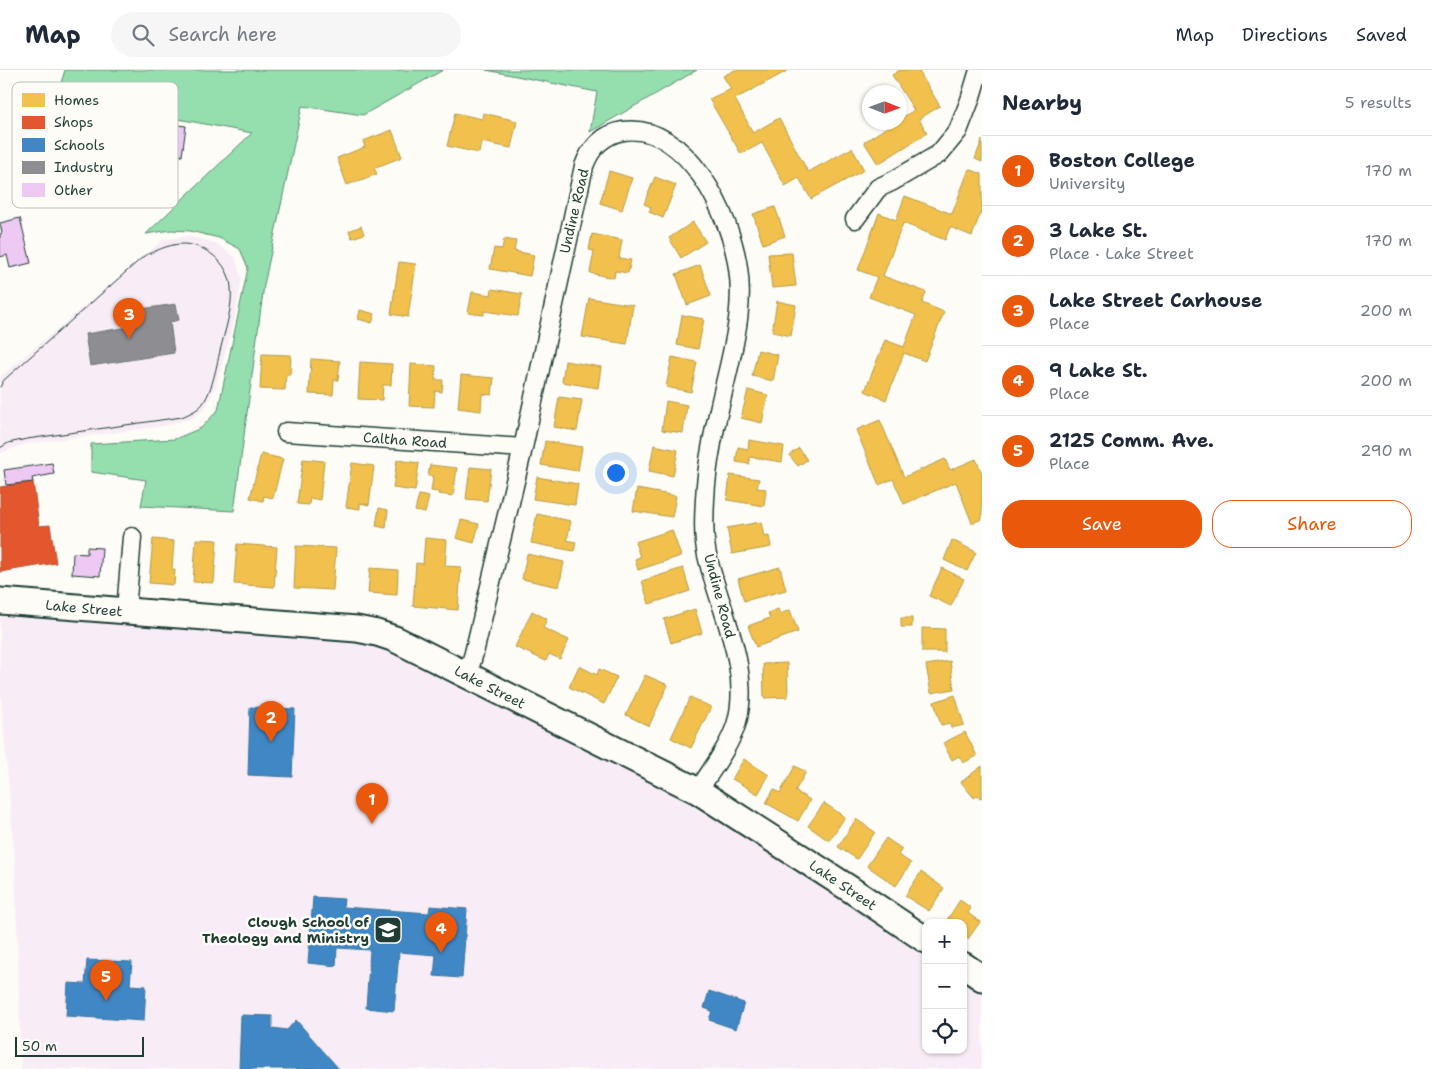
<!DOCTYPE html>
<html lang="en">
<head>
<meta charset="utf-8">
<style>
	:root { --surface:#fff; --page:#f6f6f7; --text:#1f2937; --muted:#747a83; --line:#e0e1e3; --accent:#ea580c }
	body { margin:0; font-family:"Shantell Sans",sans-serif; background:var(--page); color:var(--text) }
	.controls { position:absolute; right:15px; bottom:15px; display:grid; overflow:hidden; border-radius:10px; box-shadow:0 1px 4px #0004 }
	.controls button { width:45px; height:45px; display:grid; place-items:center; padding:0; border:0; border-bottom:1px solid var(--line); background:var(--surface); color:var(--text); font:25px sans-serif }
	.compass { position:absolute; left:862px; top:15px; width:45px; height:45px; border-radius:50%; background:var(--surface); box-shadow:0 1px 4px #0004; rotate:91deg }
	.scale { position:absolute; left:15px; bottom:12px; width:129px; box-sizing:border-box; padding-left:5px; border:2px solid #1f3d34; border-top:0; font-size:14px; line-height:18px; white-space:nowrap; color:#1f3d34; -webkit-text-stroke:4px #fdfcf7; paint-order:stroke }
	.you { position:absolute; left:615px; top:402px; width:18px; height:18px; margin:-12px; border:4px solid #fff; border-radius:50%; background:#1a73e8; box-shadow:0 0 0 8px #1a73e833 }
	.badge { display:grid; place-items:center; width:32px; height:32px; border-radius:50%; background:var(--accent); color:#fff; font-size:16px; font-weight:700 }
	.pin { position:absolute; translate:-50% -41px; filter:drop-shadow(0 1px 2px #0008) }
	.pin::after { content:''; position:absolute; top:26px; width:18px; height:15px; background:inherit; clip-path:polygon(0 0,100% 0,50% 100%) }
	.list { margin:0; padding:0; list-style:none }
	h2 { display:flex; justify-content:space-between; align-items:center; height:65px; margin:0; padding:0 20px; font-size:21px }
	h2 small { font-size:16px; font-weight:400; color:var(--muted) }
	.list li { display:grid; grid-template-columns:32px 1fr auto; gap:15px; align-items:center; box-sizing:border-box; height:70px; padding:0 20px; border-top:1px solid var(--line) }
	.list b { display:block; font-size:19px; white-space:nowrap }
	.list p { margin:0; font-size:16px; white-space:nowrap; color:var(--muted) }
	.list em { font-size:16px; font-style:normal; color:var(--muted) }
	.actions { display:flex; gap:10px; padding:15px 20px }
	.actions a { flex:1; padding:11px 0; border:1px solid var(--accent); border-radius:20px; text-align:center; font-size:18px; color:var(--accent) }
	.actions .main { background:var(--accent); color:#fff }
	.icon { flex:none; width:28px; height:28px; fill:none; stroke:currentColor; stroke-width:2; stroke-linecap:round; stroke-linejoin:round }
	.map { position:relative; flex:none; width:982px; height:999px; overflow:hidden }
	header { display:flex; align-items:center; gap:30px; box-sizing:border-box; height:70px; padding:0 25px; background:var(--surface); border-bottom:1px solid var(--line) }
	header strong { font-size:24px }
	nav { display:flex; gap:28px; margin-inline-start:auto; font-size:18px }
	.search { width:350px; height:45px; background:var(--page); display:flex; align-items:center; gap:12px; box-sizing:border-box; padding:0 18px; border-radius:28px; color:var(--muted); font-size:19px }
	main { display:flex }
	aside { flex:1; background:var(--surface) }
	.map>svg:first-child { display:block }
</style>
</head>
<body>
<header>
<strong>Map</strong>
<div class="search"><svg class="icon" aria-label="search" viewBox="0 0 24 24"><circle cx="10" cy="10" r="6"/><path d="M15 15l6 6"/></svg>Search here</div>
<nav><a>Map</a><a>Directions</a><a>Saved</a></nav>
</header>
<main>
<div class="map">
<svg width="982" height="999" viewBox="0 0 982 999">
	<rect width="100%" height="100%" fill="#fdfcf7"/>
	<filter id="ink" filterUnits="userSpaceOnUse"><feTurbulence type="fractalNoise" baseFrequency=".02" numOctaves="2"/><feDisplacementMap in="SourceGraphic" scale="10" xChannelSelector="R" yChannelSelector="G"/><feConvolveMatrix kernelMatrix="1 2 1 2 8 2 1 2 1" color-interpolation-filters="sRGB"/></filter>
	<g filter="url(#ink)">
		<!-- built -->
		<path fill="#f8edf6" d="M 188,166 L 216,173 L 235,187 L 242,209 L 235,247 L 216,316 L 204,340 L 193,348 L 164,356 L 26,374 L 11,379 L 0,384 L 0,307 L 164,169 Z
			M 5,544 L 336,568 L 365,572 L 393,582 L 681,721 L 785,788 L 926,885 L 926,980 L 963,980 L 963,911 L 982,923 L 982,999 L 21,999 L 15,792 L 0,616 L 0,548 Z"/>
		<!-- green -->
		<path fill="#95deae" stroke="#5a8e71" d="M 65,0 L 443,0 L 363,45 L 302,36 L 264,215 L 234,441 L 141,436 L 146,410 L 91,402 L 91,374 L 175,369 L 201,358 L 218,340 L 248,198 L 240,179 L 219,168 L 190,161 L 171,160 L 146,164 L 252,63 L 57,26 Z
			M 486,0 L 697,0 L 590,62 L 597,22 Z"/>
		<!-- homes -->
		<path fill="#f2c14e" stroke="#b39946" d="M 735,0 L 789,0 L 735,29 L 753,63 L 779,48 L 808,102 L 852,78 L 864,100 L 811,129 L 799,108 L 785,116 L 762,73 L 741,84 L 709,29 L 731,19 L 723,6 Z
			M 900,0 L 918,0 L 940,36 L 919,49 L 927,63 L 878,94 L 864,72 L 895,52 L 899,52 L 899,50 L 914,40 L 892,5 Z
			M 455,43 L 482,49 L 483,43 L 517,51 L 511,78 L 481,72 L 479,83 L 447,76 Z
			M 392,60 L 402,87 L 374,98 L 377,104 L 347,115 L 337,88 L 365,77 L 363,71 Z
			M 982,70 L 982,92 L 975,89 Z
			M 969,99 L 982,104 L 982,139 L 972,166 L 950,157 L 945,170 L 903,153 L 883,206 L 926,222 L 922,233 L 944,242 L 925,291 L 904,283 L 886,330 L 865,321 L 885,270 L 904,277 L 916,245 L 869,227 L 877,207 L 858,200 L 879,143 L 896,150 L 905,126 L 952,144 Z
			M 609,101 L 632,108 L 622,140 L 600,133 Z
			M 655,107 L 676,115 L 663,148 L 649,142 L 651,137 L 644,134 Z
			M 775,137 L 785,166 L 763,174 L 753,144 Z
			M 693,152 L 706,172 L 681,188 L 669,168 Z
			M 361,156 L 364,164 L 352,168 L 349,161 Z
			M 592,164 L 622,170 L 619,188 L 631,190 L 628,203 L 615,201 L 614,208 L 590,203 L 594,181 L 589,180 Z
			M 504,169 L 516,171 L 514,181 L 534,185 L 530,206 L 490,199 L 494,178 L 502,179 Z
			M 792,183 L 796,216 L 772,218 L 768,184 Z
			M 399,192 L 416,194 L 408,247 L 391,244 Z
			M 700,195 L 711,226 L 687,235 L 676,204 Z
			M 492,219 L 522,224 L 518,246 L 484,241 L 484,245 L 468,243 L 472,222 L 491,225 Z
			M 589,228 L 633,235 L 627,274 L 582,267 Z
			M 777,231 L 796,235 L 791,266 L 772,262 Z
			M 360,240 L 375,244 L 372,253 L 358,249 Z
			M 682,245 L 704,249 L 698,279 L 677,275 Z
			M 758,280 L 778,285 L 773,311 L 752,306 Z
			M 262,284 L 291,285 L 290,305 L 286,305 L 285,320 L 260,319 Z
			M 672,287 L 697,292 L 691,322 L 666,317 Z
			M 311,289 L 340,291 L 338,310 L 334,310 L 333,325 L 309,324 Z
			M 565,291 L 601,297 L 598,318 L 562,312 Z
			M 360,292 L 392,294 L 391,315 L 383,315 L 382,330 L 358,329 Z
			M 411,294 L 436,296 L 435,310 L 443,310 L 442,322 L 435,321 L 434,337 L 409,336 Z
			M 461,305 L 494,308 L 492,325 L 482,324 L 481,341 L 458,338 Z
			M 748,320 L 768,325 L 762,353 L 741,348 Z
			M 559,327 L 582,330 L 577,361 L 554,357 Z
			M 666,331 L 687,335 L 683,363 L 662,360 Z
			M 880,350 L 904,407 L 945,389 L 950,400 L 976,389 L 982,403 L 982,449 L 972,453 L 956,412 L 904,434 L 893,409 L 879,415 L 856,360 Z
			M 749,370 L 784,376 L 782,392 L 750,387 L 749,394 L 736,392 L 738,377 L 748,379 Z
			M 545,371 L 582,377 L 578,401 L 541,395 Z
			M 654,375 L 678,380 L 673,406 L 649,401 Z
			M 799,378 L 807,390 L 798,396 L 789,385 Z
			M 261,384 L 283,389 L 273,428 L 264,426 L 263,431 L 250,428 Z
			M 303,389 L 324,391 L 320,430 L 310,428 L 309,435 L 297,434 Z
			M 397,390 L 419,393 L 415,421 L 393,418 Z
			M 352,393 L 374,396 L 369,435 L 360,433 L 360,439 L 346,437 Z
			M 430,395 L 457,398 L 453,426 L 438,424 L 439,422 L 431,421 L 433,407 L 428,406 Z
			M 470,397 L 491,399 L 487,431 L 466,429 Z
			M 730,405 L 759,409 L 757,418 L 766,419 L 764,436 L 727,430 Z
			M 537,407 L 578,414 L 575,435 L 533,429 Z
			M 637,419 L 676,426 L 672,447 L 633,441 Z
			M 419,425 L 429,427 L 425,443 L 415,441 Z
			M 379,438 L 388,440 L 386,458 L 376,456 Z
			M 537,444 L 571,451 L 567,470 L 576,472 L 574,481 L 531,473 Z
			M 461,450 L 479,454 L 474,473 L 456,468 Z
			M 761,452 L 764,467 L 769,466 L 771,477 L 732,484 L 727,458 Z
			M 672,460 L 681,486 L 638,500 L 635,489 L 640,487 L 635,472 Z
			M 425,468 L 447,470 L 445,496 L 461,497 L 458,540 L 413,536 L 416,493 L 423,494 Z
			M 153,469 L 174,471 L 172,499 L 175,500 L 174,515 L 149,513 Z
			M 196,469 L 217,470 L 214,513 L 193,512 Z
			M 952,470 L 976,482 L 967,501 L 944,490 Z
			M 237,474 L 277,477 L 274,517 L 234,514 Z
			M 296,476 L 336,478 L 333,520 L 294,518 Z
			M 527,484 L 564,492 L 559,517 L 522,509 Z
			M 780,497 L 786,520 L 744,531 L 738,509 Z
			M 370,498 L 398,500 L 397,525 L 368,523 Z
			M 683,498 L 690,521 L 649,534 L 642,511 Z
			M 942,498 L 964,509 L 951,536 L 929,526 Z
			M 695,539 L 702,563 L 671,573 L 664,549 Z
			M 778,539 L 780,544 L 790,540 L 798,562 L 756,577 L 748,556 L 770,548 L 768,543 Z
			M 532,541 L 547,549 L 543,558 L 569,570 L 560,589 L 549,584 L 546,591 L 515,577 Z
			M 901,548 L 912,548 L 912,557 L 901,557 Z
			M 922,558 L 945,559 L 945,582 L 922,582 Z
			M 950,591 L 954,619 L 931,623 L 926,595 Z
			M 787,593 L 788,627 L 764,628 L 763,594 Z
			M 579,596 L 597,605 L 599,599 L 617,607 L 604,634 L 569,617 Z
			M 645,605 L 668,615 L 649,656 L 626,645 Z
			M 955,625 L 964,655 L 951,658 L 950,653 L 941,655 L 934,632 Z
			M 690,627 L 711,637 L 691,678 L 671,668 Z
			M 965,662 L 977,686 L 963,693 L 959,686 L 952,690 L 943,673 Z
			M 744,689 L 769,705 L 758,724 L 732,709 Z
			M 795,696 L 806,702 L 795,721 L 810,730 L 798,751 L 766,733 L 774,719 L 780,723 Z
			M 982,696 L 982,727 L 980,728 L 978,725 L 974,728 L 961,712 Z
			M 824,733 L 845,747 L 829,771 L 808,756 Z
			M 856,749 L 875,762 L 857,789 L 838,777 Z
			M 886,768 L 902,779 L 898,785 L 911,793 L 896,816 L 867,796 Z
			M 921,802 L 944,818 L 929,841 L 905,826 Z
			M 960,830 L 971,838 L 968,843 L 980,852 L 968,869 L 963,866 L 963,853 L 945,853 Z"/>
		<!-- shops -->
		<path fill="#e4572e" stroke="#a94f30" d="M 33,412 L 39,456 L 50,455 L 56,493 L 0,502 L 0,417 Z"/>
		<!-- schools -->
		<path fill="#3f88c5" stroke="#35729a" d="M 250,637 L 295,639 L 292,707 L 248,705 Z
			M 313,827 L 344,829 L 343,837 L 429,843 L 430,836 L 467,839 L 462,908 L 434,906 L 436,885 L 399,882 L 394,941 L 366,938 L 370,880 L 337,878 L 336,896 L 308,893 Z
			M 87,890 L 132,892 L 130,915 L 146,916 L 144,951 L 66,946 L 68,913 L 85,914 Z
			M 709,921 L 744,933 L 736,959 L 709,950 L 712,941 L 704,938 Z
			M 241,945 L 272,946 L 272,958 L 287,960 L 296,950 L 339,999 L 239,999 Z"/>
		<!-- industry -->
		<path fill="#8d8d92" stroke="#6c7576" d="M 176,234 L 179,250 L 170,252 L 174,283 L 90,296 L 85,264 L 136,256 L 134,240 Z"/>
		<!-- building -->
		<path fill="#edc9f4" stroke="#1f3d34" d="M 26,36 L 186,56 L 182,86 L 173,85 L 170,108 L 123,102 L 122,108 L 74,103 L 75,96 L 19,89 Z
			M 20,148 L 31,193 L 10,198 L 7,185 L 0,187 L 0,164 L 2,163 L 0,153 Z
			M 52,393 L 54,404 L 32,408 L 33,412 L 6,415 L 4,400 Z
			M 87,477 L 102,478 L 100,506 L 72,504 L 73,483 L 87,484 Z"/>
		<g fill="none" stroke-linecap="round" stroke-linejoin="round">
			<defs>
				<path id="street" d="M 855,149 L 878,118 L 893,111 L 939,84 L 958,61 L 970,30 L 979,0
					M 286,362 L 523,378
					M 126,541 L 132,467
					M 467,606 L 474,583 L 523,378 L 584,96 C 590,79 603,64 623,61 C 687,52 731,146 738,198 C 743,230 737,261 730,292 C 720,336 707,384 705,429 C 704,447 703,467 707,485 C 719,539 753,600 736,655 C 728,679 711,700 698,721"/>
				<path id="secondary" d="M 0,531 L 357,559 L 377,563 L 395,569 L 698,721 L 850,819 L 926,870
					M 963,895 L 982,908"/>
			</defs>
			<!-- street casing -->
			<use href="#street" stroke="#1f3d34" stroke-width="21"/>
			<!-- secondary casing -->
			<use href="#secondary" stroke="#1f3d34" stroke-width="29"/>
			<!-- street -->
			<use href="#street" stroke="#fdfcf7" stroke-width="18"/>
			<!-- secondary -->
			<use href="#secondary" stroke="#fdfcf7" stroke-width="25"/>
			<!-- tram -->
			<path stroke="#1f3d34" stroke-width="1" d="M 0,317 L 4,310 L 144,186 C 156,181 167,175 180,174 C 205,173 229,193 231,217 C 233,238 225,260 220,281 C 216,298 213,317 204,332 C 199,340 190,343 182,347 L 27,369 L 8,373 L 0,378"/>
		</g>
	</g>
	<!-- icons -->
	<defs>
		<symbol id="university-square" viewBox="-11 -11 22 22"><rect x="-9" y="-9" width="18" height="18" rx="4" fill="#1f3d34" stroke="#fdfcf7"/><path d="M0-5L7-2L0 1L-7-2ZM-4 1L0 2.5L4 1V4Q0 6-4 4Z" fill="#fff"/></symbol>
	</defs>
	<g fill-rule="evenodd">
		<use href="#university-square" x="372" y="844" width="32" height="32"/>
	</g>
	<g text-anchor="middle" stroke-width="5" stroke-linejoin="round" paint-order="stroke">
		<!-- street labels -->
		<g font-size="14" fill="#1f3d34" stroke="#fdfcf7">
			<text transform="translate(574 141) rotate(-77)" y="5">Undine Road</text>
			<text transform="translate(405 370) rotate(4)" y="5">Caltha Road</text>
			<text transform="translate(720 526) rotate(75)" y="5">Undine Road</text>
			<text transform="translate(84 538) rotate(5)" y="5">Lake Street</text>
			<text transform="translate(490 617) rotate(27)" y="5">Lake Street</text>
			<text transform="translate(843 815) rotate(34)" y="5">Lake Street</text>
		</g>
		<!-- poi labels -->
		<g font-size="14" font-weight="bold" fill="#1f3d34" stroke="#fdfcf7" text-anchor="end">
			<text x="369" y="857">Clough School of<tspan x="369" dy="16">Theology and Ministry</tspan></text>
		</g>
	</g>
	<!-- legend -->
	<rect x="12" y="12" width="166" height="126" rx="8" fill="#fdfcf7" stroke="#bac3bc" stroke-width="1"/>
	<rect x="22" y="23" width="23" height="14" fill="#f2c14e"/>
	<rect x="22" y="46" width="23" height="13" fill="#e4572e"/>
	<rect x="22" y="68" width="23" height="14" fill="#3f88c5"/>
	<rect x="22" y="91" width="23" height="13" fill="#8d8d92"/>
	<rect x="22" y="113" width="23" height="14" fill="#edc9f4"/>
	<g font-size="14" fill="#1f3d34">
		<text x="54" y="35">Homes</text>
		<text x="54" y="57">Shops</text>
		<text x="54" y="80">Schools</text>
		<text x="54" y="102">Industry</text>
		<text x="54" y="125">Other</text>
	</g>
</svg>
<div class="controls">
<button>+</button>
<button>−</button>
<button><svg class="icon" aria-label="locate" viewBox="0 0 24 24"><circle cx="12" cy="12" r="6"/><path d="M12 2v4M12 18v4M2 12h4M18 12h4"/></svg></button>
</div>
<svg class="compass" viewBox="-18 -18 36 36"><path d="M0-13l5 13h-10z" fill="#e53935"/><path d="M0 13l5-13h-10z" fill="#747a83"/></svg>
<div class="scale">50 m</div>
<div class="you"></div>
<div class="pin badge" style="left:372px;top:754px">1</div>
<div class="pin badge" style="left:271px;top:672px">2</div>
<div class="pin badge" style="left:129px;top:269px">3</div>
<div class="pin badge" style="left:441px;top:883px">4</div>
<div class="pin badge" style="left:106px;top:931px">5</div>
</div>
<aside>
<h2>Nearby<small>5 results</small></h2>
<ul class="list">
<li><span class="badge">1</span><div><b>Boston College</b><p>University</p></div><em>170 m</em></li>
<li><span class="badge">2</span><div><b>3 Lake St.</b><p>Place · Lake Street</p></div><em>170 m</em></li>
<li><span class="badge">3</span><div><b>Lake Street Carhouse</b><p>Place</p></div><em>200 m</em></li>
<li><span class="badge">4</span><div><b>9 Lake St.</b><p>Place</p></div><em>200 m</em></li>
<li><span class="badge">5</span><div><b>2125 Comm. Ave.</b><p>Place</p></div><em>290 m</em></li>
</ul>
<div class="actions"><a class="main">Save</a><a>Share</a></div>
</aside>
</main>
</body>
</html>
